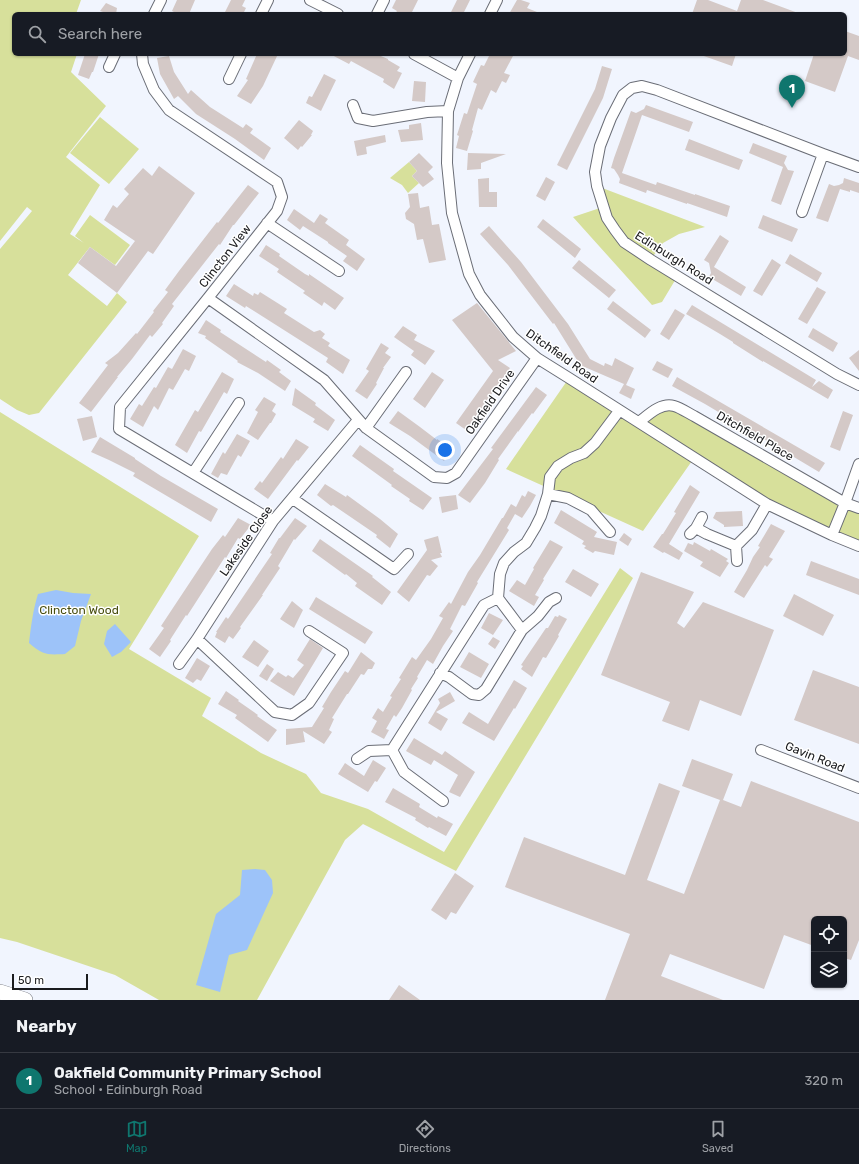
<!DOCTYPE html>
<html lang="en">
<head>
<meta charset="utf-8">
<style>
	:root { --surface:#171b24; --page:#20242c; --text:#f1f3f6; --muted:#9ea1a6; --line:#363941; --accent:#0f766e }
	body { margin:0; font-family:Rubik,sans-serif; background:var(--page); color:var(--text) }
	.controls { position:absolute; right:12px; bottom:12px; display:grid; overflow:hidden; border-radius:6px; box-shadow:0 1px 3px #0004 }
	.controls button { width:36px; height:36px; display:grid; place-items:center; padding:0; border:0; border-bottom:1px solid var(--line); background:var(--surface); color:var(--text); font:20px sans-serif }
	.scale { position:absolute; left:12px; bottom:10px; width:76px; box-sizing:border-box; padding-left:4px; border:2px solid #1a1b1e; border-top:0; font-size:11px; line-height:14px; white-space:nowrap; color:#1a1b1e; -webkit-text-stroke:3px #fff; paint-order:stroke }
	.you { position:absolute; left:445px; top:450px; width:14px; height:14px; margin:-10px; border:3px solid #fff; border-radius:50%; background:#1a73e8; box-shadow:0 0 0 6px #1a73e833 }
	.badge { display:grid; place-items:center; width:26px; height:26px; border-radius:50%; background:var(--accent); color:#fff; font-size:13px; font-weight:700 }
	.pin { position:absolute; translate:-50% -33px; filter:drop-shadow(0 1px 2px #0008) }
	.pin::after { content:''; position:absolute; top:21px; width:14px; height:12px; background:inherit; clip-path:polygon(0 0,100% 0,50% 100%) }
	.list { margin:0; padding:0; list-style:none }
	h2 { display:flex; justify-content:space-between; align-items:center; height:52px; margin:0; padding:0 16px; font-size:17px }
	h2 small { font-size:13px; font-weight:400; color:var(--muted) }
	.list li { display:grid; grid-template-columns:26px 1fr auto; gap:12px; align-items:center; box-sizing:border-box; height:56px; padding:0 16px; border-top:1px solid var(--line) }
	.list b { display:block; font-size:15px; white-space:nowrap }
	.list p { margin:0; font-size:13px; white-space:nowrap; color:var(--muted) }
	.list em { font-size:13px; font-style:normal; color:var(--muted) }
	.icon { flex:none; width:22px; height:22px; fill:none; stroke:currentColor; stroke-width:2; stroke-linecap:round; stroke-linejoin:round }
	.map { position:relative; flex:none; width:859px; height:1000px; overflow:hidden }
	.search { position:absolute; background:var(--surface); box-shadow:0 1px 3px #0004; left:12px; right:12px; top:12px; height:44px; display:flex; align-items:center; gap:10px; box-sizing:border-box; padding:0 14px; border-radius:6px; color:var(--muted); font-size:15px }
	.sheet { height:108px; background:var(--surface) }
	nav { display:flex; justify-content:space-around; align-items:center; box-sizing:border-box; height:56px; border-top:1px solid var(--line); background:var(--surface); font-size:11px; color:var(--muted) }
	nav a { display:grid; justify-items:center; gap:2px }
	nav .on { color:var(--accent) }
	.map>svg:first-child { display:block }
</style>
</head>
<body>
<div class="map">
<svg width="859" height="1000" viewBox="0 0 859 1000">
	<rect width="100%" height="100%" fill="#f1f5fe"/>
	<!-- green -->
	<path fill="#d7e09b" d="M 0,0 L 81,0 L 76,14 L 14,14 L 14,54 L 77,54 L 71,72 L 106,106 L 66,157 L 100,185 L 70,234 L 84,243 L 75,236 L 90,215 L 130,245 L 115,265 L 90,247 L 68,275 L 107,306 L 117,293 L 127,302 L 39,413 L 29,415 L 17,410 L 0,399 L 0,249 L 32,211 L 27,207 L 0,241 Z
		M 100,117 L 139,149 L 109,184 L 70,153 Z
		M 409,162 L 417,171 L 412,176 L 419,183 L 408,193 L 402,185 L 390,178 Z
		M 597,186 L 705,227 L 679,234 L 663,243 L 651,259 L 677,277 L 662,302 L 652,305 L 573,217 L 603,207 Z
		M 569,378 L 639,422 L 665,405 L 859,508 L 859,545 L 832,535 L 694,458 L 643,531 L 506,469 Z
		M 0,412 L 199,536 L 129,649 L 211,698 L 202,716 L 261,753 L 306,774 L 321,793 L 368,809 L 444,852 L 620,568 L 633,578 L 456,871 L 363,824 L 345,840 L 257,1000 L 159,1000 L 115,975 L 17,942 L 0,938 Z"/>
	<!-- water -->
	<path fill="#9dc3f9" d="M 56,590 L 73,593 L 91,594 L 81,621 L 75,646 L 65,654 C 47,655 43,655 29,643 C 31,626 33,610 38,594 Z
		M 115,624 L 131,642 L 121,652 L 112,657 L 104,644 L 107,631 Z
		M 255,869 L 265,870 L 272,880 L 273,893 L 247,950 L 229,955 L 220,992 L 196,985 L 216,914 L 240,895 L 242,870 Z"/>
	<!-- building -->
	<path fill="#d4c9c7" d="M 177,0 L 195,0 L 189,14 L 178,14 L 172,11 Z
		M 231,0 L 245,0 L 242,6 L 246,8 L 243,14 L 224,14 Z
		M 396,0 L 418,0 L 411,14 L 395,14 L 397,11 L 392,8 Z
		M 457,0 L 470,0 L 463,14 L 450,14 Z
		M 517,0 L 521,0 L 530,3 L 527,8 L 542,14 L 509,14 Z
		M 697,0 L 708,0 L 737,11 L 741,0 L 763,0 L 798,13 L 798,14 L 692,14 Z
		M 106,3 L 117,8 L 116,14 L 109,14 L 100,11 Z
		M 845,31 L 859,36 L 859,60 L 848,56 L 835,92 L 805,81 L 814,54 L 845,54 Z
		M 85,54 L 99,54 L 93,72 L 92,72 L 89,79 L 78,75 Z
		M 257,54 L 278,54 L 263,86 L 251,104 L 237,96 L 248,80 L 246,79 Z
		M 330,54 L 376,54 L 388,59 L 388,60 L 400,67 L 397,71 L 402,73 L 394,89 L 383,82 L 384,79 L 351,61 L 349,64 Z
		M 490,54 L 514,54 L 504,73 L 510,75 L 506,83 L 502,81 L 496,93 L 491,90 L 482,110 L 478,108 L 472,130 L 473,131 L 467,151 L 456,148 L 459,136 L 457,135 L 464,113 L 467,114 L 477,84 L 473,82 L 481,65 L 484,66 Z
		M 701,54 L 736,54 L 732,66 L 701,55 Z
		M 169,56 L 174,72 L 188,94 L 191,90 L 210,107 L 243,128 L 246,124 L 253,129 L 250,133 L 271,148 L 264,160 L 235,139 L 196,114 L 178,96 L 174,99 L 160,74 L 157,58 Z
		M 602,66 L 612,69 L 603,98 L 567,170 L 557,165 L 595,89 Z
		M 324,74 L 336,80 L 321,111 L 306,103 L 309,96 L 312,97 Z
		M 414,81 L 426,82 L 425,102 L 412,101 Z
		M 646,105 L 693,122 L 689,132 L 642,115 L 622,173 L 656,185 L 657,182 L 695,195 L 695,194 L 730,206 L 727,217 L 687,203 L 687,204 L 647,190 L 646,193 L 619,183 L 620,179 L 618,175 L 614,169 L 611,168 L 614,158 L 631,111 L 636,113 L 644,109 Z
		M 299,120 L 313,131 L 311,135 L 312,135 L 302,147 L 301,146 L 298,150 L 284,138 Z
		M 421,123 L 423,140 L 401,142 L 398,130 L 409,129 L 409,125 Z
		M 385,135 L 386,142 L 366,147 L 367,154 L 357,156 L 354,141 Z
		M 689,139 L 743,160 L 739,170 L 685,150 Z
		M 753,143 L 787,156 L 784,163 L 788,170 L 794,171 L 781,205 L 771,201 L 783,167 L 749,153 Z
		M 419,153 L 433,167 L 428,172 L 434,179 L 423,187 L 412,176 L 417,171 L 409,162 Z
		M 468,153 L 506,154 L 481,163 L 481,169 L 467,170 Z
		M 159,166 L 195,193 L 153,254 L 148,251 L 117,293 L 78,263 L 90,247 L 116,266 L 135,241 L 104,220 L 113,205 L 117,208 L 129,194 L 124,189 L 143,168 L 152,176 Z
		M 546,177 L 555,182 L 545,201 L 536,196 Z
		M 489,178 L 489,192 L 497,192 L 497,207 L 479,207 L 478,179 Z
		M 844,178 L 859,183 L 859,193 L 850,190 L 850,192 L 840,189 L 828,222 L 816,218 L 829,184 L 834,186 L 839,185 L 843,183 Z
		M 248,185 L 259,193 L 234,225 L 233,225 L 220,245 L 219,244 L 172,304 L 174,306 L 162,323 L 163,324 L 152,337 L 150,335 L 132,359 L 117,377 L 118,377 L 91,412 L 79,403 L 108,365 L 105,363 L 118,353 L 136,333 L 137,334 L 154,312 L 153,311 L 168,292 L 165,290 L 179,271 L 217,222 L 218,223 Z
		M 418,193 L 420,208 L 429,206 L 432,225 L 439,224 L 446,260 L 429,263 L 423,239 L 417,240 L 414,224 L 406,219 L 405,213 L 410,207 L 408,194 Z
		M 294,209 L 314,223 L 320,214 L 328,219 L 325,223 L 349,240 L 346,245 L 365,259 L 357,271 L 343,261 L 347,256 L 328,243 L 328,242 L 303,226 L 300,230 L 287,220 Z
		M 763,215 L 798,229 L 792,242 L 758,228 Z
		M 543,219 L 581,249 L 575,258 L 537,227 Z
		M 489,226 L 521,262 L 568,324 L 590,359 L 604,366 L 605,363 L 612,366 L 615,358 L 634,368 L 626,385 L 635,389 L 631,399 L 619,393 L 624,384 L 580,365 L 554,323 L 553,324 L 508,265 L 480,234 Z
		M 720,235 L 729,241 L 714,267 L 746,287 L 741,296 L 709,277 L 711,273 L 709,263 L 704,260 Z
		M 266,245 L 280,254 L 279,256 L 305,274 L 309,276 L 309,274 L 344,298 L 335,310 L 324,302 L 322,306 L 303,293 L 305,291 L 277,272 L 279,269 L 259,256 Z
		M 790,254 L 822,273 L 817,282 L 785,263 Z
		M 772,259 L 781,265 L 762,296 L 753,291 Z
		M 579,260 L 616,290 L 609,298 L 572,268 Z
		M 234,284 L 253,296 L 254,293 L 258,295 L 260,292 L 287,309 L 284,313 L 314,332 L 320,330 L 325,334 L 322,338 L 330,343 L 328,346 L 350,360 L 343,374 L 326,362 L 328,358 L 246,306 L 245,308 L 226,296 Z
		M 817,287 L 826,292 L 807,324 L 798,319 Z
		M 613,301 L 651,330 L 645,338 L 607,309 Z
		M 477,303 L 516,351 L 498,360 L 510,368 L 466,430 L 456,423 L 493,371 L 452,320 Z
		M 692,305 L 816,380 L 812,387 L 819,381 L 833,390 L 828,399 L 763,361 L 763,362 L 733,343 L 733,342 L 720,334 L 686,314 Z
		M 675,309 L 685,315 L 669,340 L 660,334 Z
		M 206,320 L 221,330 L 220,332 L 266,362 L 267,360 L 281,370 L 279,372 L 291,381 L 285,391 L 258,373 L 237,362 L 238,361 L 205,338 L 206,336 L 198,333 Z
		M 403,326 L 417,335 L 414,340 L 435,351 L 425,365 L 411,355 L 414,351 L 394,337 Z
		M 813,328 L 838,343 L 833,352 L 808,337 Z
		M 381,343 L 389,348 L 385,353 L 391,357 L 383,368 L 384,368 L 376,383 L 377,384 L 367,399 L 355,391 L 369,371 L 366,369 Z
		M 183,349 L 196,356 L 189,371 L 185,369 L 173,390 L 169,388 L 158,410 L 154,406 L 143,427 L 130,419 L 139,404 L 142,406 L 154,387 L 156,388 L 168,367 L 172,369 Z
		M 859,350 L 859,371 L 849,358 Z
		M 657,361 L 673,369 L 668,378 L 652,370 Z
		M 222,372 L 234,379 L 227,394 L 224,392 L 201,432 L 199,431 L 187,453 L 175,445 L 195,410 L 198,412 Z
		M 432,372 L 444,380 L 425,408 L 413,399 Z
		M 677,377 L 825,463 L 819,472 L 705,404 L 672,386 Z
		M 536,387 L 547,395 L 533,414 L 532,413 L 518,432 L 518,431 L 498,459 L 499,460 L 485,483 L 470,503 L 458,495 L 493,449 L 491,448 Z
		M 295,388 L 316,403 L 315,405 L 335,420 L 328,431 L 313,422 L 315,419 L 292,405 Z
		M 264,397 L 276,404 L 272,411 L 276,414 L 271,423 L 270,423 L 258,440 L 247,433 L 258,412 L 255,410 Z
		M 398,411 L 420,427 L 437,440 L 437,439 L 451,448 L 444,461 L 410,436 L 389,423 Z
		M 843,411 L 853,415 L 840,451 L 830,447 Z
		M 92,416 L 97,437 L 83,441 L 77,419 Z
		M 237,434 L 250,441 L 241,457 L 238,455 L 227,475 L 221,473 L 218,478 L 211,474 L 223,452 L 225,454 Z
		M 100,437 L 135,458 L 135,459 L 161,476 L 218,509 L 211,522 L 133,476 L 135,473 L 109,460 L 91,452 Z
		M 296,439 L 309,447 L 298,461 L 297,460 L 268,499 L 254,489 L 260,481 L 262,483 L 281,457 L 283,459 Z
		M 360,445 L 394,469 L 393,471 L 432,498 L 423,510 L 409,501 L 410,499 L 391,486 L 392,485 L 352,456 Z
		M 325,484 L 346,497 L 347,495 L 380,519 L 398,534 L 390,548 L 376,537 L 377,535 L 333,505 L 331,506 L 317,495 Z
		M 690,485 L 700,492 L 669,544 L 683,553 L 679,560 L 664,552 L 663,553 L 653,547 L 662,534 L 663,534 L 676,513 L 674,512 Z
		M 528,491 L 536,495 L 530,506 L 522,518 L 515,514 L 507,528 L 509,530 L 477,582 L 478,583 L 465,606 L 462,605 L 450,629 L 453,631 L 443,646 L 433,664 L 427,660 L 417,677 L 418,678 L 411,689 L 412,690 L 402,708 L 396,717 L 394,715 L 386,729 L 389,730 L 384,739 L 371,732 L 377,721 L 372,718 L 378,708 L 383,712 L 392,697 L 390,696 L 401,679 L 399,678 L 412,657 L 416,660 L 431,639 L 443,618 L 439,616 L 449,602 L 451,604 L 468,572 L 480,555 L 502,518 L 503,518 L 511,504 L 516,507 L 522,495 L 525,497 Z
		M 456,495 L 458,509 L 442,513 L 439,497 Z
		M 561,510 L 597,532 L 594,537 L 617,542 L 614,555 L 595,551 L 593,553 L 584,548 L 586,546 L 582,544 L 584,541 L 554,523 Z
		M 742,511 L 743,526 L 724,527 L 724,525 L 713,518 L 716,512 Z
		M 238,518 L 251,525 L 240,539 L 238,538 L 226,558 L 225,557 L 187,616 L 186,615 L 170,640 L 171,641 L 160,657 L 149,649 L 164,628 L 161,626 L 212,549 L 223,535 L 225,537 Z
		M 295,518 L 307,526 L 295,540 L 294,539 L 278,566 L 280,568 L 262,595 L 263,595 L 240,627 L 241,628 L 233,639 L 229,636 L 225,643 L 215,637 L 217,632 L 216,632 L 226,617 L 228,619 L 272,554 L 270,553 L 279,538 L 280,538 Z
		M 771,524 L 785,531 L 769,557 L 773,559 L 767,567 L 765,565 L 744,598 L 734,592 L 747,570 L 753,557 L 760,547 L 758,546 Z
		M 624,533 L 632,539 L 628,546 L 619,540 Z
		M 438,536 L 442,553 L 440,553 L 442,557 L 431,560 L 438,566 L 430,576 L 427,575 L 409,602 L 397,592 L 427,550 L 424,540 Z
		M 320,539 L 373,576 L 372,577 L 391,592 L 382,605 L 355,586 L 357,583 L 346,574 L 345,575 L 312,551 Z
		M 550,540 L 563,547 L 543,579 L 544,580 L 535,595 L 539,597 L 534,606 L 509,591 L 517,580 L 525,585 L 534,569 L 533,568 Z
		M 694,542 L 710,551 L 711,549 L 728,559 L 726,561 L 729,563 L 720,577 L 700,566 L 703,562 L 684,551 L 688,543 L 693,545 Z
		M 811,561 L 859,579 L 859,595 L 806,575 Z
		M 573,569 L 599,584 L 591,597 L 565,582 Z
		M 641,572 L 694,592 L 677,623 L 684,628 L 703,602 L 774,630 L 741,716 L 700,700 L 689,731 L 662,721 L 670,702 L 601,675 Z
		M 794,594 L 834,615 L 823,636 L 783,616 Z
		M 316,597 L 373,632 L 365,644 L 309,609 Z
		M 292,601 L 303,610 L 294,628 L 280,619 Z
		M 489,613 L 503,620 L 493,635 L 481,628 Z
		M 559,615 L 567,619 L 558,635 L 559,636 L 546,658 L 543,657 L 532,677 L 521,669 L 523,666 L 521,665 L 546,628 L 548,628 L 555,616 L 558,617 Z
		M 493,637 L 500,641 L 495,649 L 488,644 Z
		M 310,639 L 323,648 L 294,696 L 270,681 L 278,672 L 286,677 L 288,675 L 293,678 L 304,665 L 297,660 Z
		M 254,640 L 269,651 L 258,667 L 242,657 Z
		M 361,652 L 375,663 L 372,669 L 368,669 L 364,675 L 361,674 L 348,694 L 347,694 L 332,718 L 334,719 L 329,730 L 332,732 L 324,744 L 303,731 L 305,742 L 286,745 L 286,729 L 312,727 L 324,708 L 322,707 L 331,692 L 345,671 L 348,673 Z
		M 469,652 L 489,664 L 481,678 L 460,667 Z
		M 197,658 L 210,666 L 201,681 L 197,679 L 193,683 L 185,678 Z
		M 267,664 L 274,669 L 267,681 L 259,676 Z
		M 813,670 L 859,687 L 859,744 L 794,720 Z
		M 514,680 L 527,688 L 515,709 L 514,708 L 494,741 L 462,723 L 469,712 L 488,724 Z
		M 226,691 L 239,700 L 238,701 L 258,715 L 257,716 L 277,730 L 268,742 L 235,718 L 237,715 L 218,704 Z
		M 450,692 L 455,701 L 436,712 L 448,719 L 441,731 L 428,723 L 440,703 L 438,699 Z
		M 414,738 L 442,755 L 445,751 L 475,772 L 460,797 L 449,792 L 458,775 L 434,760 L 431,765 L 406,751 Z
		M 692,759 L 733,774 L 723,800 L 741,807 L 751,781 L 859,822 L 859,940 L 851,960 L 844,958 L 844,919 L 814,919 L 814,946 L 784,935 L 764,989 L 670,954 L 661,976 L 723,1000 L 605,1000 L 630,934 L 505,887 L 524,837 L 625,875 L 659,783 L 680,791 L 647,880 L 684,894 L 720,800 L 682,786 Z
		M 373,760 L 386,768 L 377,782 L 375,781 L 368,792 L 338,774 L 345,763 L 364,776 Z
		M 393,788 L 420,804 L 419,807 L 437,818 L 438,816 L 453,824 L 446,836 L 429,827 L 428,828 L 415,820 L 416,818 L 385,802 Z
		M 455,873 L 474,886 L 456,914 L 451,912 L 446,920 L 431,910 Z
		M 399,985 L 420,1000 L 389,1000 Z"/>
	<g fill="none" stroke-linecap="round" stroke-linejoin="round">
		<defs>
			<path id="minor" d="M 310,0 L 338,14
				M 154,14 L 161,0
				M 261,14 L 268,0
				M 377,14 L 384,0
				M 490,14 L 497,0
				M 142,54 L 143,64 L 154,90 L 169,110 L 277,182 L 282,197 L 277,211 L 208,298 L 120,407 L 119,429 L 273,521
				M 414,54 L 458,78
				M 470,54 L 458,78 L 448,111 L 447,163 L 452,213 L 469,274 L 480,295 L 513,337 L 537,358 L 569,378 L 767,504 L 832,535 L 859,546
				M 109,67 L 115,54
				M 229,79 L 241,54
				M 353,105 L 358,118 L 373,121 L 427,112 L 448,111
				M 859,167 L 823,154 L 657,90 L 642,86 L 632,88 L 623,95 L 611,118 L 600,146 L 595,172 L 597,186 L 607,218 L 615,230 L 624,242 L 651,260 L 837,374 L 859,385
				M 802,212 L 823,154
				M 267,223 L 339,271
				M 208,298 L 324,380 L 366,428 L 434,477 L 447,478 L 456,473 L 537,358
				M 639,422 C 648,415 661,402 674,406 C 681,408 688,413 694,416 L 845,503 L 859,508
				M 366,428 L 406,372
				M 193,473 L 239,403
				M 548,494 L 568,498 L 591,510 L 610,532
				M 293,499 L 394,569 L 408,554
				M 696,528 L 707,534 L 736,546 L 737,561
				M 690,534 L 696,528 L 702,517
				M 832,535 L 845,503 L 859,464
				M 736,546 L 752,530 L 767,504
				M 522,630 L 538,616 L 549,602 L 556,598
				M 197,639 L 275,712 L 292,715 L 309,703 L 343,653 L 309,631
				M 179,664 L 197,639 L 273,521 L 358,420
				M 440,673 L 449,677 L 472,694 L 479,695 L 486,689 L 522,630 L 498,598 L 500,574 L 504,563 L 514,552 L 526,543 L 535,528 L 541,516 L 548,494 L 550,477 L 558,466 L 571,458 L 584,453 L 595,443 L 619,411
				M 392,750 L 484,605 L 498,598
				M 392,750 L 404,772 L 443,801
				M 761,750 L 859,788
				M 357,759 L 369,751 L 392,750"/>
			<path id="highway" d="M 0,992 L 25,1000"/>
		</defs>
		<!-- minor casing -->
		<use href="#minor" stroke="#6a6d76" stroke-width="12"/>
		<!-- highway casing -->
		<use href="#highway" stroke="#6a6d76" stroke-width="16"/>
		<!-- minor -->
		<use href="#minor" stroke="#fff" stroke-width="10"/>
		<!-- highway -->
		<use href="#highway" stroke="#fff" stroke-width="15"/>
	</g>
	<g text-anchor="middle" stroke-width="3" stroke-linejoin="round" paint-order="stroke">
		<!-- street labels -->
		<g font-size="12" fill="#1a1b1e" stroke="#fff">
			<text transform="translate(225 256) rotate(-52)" y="4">Clincton View</text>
			<text transform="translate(674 258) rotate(32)" y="4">Edinburgh Road</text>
			<text transform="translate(562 356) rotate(35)" y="4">Ditchfield Road</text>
			<text transform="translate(490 402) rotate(-55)" y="4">Oakfield Drive</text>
			<text transform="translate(755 436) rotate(30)" y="4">Ditchfield Place</text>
			<text transform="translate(246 541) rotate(-55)" y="4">Lakeside Close</text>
			<text transform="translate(815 757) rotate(22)" y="4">Gavin Road</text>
		</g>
		<!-- park labels -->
		<g font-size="12" fill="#494e0e" stroke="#fff">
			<text x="79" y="614">Clincton Wood</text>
		</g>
	</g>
</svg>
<div class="controls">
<button><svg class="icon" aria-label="locate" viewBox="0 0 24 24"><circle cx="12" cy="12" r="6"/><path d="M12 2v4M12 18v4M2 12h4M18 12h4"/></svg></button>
<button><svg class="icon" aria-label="layers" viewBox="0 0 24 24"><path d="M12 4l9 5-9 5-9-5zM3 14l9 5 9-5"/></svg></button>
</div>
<div class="scale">50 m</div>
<div class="you"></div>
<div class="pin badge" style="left:792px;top:108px">1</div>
<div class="search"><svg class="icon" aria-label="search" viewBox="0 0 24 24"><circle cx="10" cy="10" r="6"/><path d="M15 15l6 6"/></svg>Search here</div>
</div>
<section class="sheet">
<h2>Nearby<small></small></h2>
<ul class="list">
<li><span class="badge">1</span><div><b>Oakfield Community Primary School</b><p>School · Edinburgh Road</p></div><em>320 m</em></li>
</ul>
</section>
<nav>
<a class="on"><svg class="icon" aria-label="map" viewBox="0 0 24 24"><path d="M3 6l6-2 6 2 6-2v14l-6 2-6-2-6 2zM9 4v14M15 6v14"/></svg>Map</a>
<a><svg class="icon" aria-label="directions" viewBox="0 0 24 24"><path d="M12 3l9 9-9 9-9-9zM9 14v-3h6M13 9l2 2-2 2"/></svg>Directions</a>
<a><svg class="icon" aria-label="saved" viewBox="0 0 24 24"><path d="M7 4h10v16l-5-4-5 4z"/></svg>Saved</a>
</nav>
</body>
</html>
